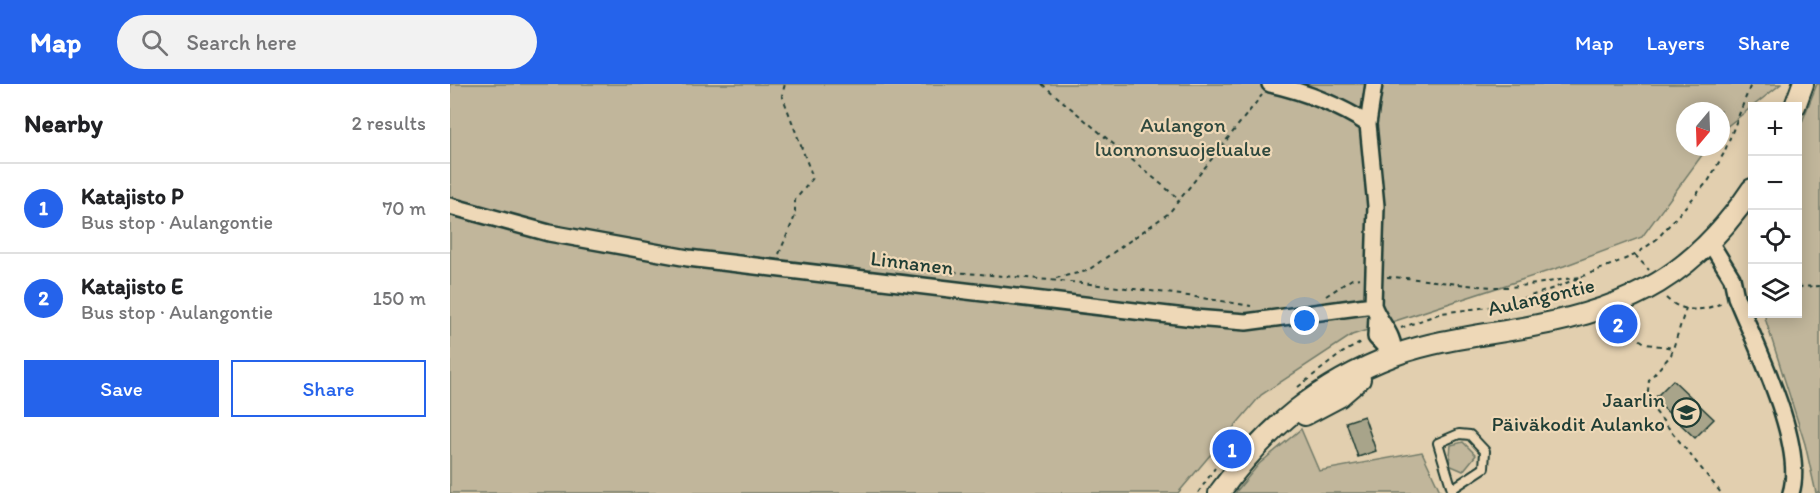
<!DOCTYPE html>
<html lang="en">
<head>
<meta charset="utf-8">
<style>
	:root { --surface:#fff; --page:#f2f2f2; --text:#202124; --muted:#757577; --line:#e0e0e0; --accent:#2563eb }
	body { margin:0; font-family:Itim,sans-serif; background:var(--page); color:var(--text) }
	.controls { position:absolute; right:18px; top:18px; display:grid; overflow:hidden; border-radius:0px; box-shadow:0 3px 15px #0003 }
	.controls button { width:54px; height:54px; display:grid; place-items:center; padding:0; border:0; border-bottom:2px solid var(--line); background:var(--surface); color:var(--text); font:30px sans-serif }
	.compass { position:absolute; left:1226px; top:18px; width:54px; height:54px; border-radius:50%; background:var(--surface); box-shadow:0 3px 15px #0003; rotate:199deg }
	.you { position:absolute; left:855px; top:237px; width:21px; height:21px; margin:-15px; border:4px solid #fff; border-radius:50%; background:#1a73e8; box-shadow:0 0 0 9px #1a73e833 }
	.badge { display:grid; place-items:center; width:39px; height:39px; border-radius:50%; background:var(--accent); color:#fff; font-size:20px; font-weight:700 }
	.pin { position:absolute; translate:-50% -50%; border:3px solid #fff; box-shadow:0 2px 6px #0006 }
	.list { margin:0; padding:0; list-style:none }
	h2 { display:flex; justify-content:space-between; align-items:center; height:78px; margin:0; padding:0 24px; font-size:26px }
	h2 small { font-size:20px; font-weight:400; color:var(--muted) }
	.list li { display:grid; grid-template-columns:39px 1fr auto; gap:18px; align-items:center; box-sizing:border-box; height:90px; padding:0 24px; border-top:2px solid var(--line) }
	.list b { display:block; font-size:22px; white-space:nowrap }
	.list p { margin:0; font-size:20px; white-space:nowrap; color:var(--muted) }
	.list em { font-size:20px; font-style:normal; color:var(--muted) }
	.actions { display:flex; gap:12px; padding:18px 24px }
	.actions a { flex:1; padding:14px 0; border:2px solid var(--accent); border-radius:0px; text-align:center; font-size:21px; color:var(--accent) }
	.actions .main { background:var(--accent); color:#fff }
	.icon { flex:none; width:33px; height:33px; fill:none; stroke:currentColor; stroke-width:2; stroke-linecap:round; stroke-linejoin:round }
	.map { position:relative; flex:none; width:1370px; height:409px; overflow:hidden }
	header { display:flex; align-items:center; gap:36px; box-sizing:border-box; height:84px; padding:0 30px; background:var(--accent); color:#fff }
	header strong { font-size:28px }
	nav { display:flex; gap:33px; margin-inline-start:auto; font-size:21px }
	.search { width:420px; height:54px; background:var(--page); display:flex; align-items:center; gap:15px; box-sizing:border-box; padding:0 21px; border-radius:33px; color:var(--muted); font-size:22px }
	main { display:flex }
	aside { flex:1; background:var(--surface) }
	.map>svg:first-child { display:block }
</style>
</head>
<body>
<header>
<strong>Map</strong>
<div class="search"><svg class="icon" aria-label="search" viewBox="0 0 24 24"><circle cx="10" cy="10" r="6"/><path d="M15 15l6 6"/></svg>Search here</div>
<nav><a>Map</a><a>Layers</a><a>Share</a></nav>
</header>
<main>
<aside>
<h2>Nearby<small>2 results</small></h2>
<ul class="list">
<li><span class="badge">1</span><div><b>Katajisto P</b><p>Bus stop · Aulangontie</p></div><em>70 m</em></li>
<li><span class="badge">2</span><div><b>Katajisto E</b><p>Bus stop · Aulangontie</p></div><em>150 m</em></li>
</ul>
<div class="actions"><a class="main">Save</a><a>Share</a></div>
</aside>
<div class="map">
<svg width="1370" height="409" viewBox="0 0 1370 409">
	<rect width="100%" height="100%" fill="#e2cfaf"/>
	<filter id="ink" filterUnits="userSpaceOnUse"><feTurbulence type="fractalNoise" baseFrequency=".0167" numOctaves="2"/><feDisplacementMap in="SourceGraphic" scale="12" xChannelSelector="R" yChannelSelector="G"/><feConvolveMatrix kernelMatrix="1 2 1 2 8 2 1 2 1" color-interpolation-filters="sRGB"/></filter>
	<g filter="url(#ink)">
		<!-- green -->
		<path fill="#c1b69b" stroke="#707a68" stroke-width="1.5" d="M 0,0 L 1331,0 L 1271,47 L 1271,27 L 1235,27 L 1235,63 L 1258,63 L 1192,153 L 1114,182 L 902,251 L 811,311 L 728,409 L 0,409 Z
			M 1367,0 L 1370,0 L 1370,409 L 1366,409 L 1355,360 L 1315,234 L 1316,230 L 1348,230 L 1348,48 Z
			M 851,345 L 869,387 L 972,368 L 991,409 L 785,409 L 809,380 Z
			M 1013,358 L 1026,371 L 1013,387 L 999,381 L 1001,361 Z"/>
		<!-- building -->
		<path fill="#a8a48a" stroke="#1f3d34" stroke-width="1.5" d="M 1223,296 L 1264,335 L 1245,354 L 1204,315 Z
			M 914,332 L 926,367 L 908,373 L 896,338 Z"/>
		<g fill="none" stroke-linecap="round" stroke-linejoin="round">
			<defs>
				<path id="service" d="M 1002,405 L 1034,384 L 1035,367 L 1020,351 L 1009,350 L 988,359 L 1003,409"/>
				<path id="minor" d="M 820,0 C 856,8 887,20 918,40 L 924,0
					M 918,40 L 926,122 L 923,221 C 930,241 944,248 944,272
					M 0,122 L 99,149 L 238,174 L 744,234 L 796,238 L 923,221
					M 1261,160 L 1282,194 L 1286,213 C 1305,260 1356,360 1341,409
					M 927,232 L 926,253 L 944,272"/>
				<path id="tertiary" d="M 1345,22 L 1353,0
					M 855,331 L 889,313 L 910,295
					M 769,409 C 817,343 868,300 945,271 C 989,255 1037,251 1083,242 C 1182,224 1245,190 1302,105"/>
			</defs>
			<!-- service casing -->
			<use href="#service" stroke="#1f3d34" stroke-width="12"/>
			<!-- minor casing -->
			<use href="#minor" stroke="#1f3d34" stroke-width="20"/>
			<!-- tertiary casing -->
			<use href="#tertiary" stroke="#1f3d34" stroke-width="24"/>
			<!-- path -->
			<path stroke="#1f3d34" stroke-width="2" stroke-dasharray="4.5 4.5" stroke-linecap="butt" d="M 592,0 L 730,116
				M 329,170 L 345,132 L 345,116 L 363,94 L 332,11 L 335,0
				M 1185,171 L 1199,186
				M 476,186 C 585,194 693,203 801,222
				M 937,193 C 976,194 1013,203 1052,203 C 1078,203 1105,196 1131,193
				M 606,194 L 637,187 L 719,129 L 812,11
				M 1348,203 L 1370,202
				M 876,212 L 902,195 L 910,194
				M 1216,214 C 1233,230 1255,227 1274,218
				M 1236,224 L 1221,271 L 1199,296 L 1197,317 L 1271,409
				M 1168,240 L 1196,260 L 1224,264
				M 951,244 L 991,229 L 1054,221 L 1104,204 L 1185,171 L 1207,155 L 1259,96 L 1274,69 L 1301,0
				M 848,303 L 892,269 L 912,258
				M 748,409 L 765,384"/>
			<!-- service -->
			<use href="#service" stroke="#eed8b7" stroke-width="8"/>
			<!-- minor -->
			<use href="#minor" stroke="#eed8b7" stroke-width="15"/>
			<!-- tertiary -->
			<use href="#tertiary" stroke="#eed8b7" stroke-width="20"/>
		</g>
	</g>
	<!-- icons -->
	<defs>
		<symbol id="school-ring" viewBox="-11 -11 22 22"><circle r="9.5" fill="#eed8b7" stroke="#1f3d34" stroke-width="1.5"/><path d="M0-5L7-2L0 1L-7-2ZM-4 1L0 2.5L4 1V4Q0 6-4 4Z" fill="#1f3d34"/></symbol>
	</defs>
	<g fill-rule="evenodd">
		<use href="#school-ring" x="1220" y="312" width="33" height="33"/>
	</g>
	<g text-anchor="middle" stroke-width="4.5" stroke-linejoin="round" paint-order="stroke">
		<!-- park labels -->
		<g font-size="21" fill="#2f493e" stroke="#eed8b7">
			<text x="733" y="48">Aulangon<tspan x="733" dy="24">luonnonsuojelualue</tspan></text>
		</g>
		<!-- street labels -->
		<g font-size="21" fill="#1f3d34" stroke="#eed8b7">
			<text transform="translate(462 179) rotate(7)" y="7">Linnanen</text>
			<text transform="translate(1091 213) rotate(-13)" y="7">Aulangontie</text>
		</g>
		<!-- poi labels -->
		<g font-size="21" fill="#1f3d34" stroke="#eed8b7" text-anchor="end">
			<text x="1215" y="323">Jaarlin<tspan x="1215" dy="24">Päiväkodit Aulanko</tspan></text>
		</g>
	</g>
</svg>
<div class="controls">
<button>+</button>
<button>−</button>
<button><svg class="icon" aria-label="locate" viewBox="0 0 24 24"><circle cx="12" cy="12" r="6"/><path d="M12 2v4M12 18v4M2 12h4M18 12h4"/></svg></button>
<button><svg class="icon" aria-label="layers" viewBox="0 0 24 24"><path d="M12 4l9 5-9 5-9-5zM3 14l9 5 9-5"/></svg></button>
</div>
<svg class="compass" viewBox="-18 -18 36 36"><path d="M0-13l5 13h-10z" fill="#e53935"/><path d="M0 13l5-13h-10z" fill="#757577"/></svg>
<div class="you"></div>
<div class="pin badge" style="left:782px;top:365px">1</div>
<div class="pin badge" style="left:1168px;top:240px">2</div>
</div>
</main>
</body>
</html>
